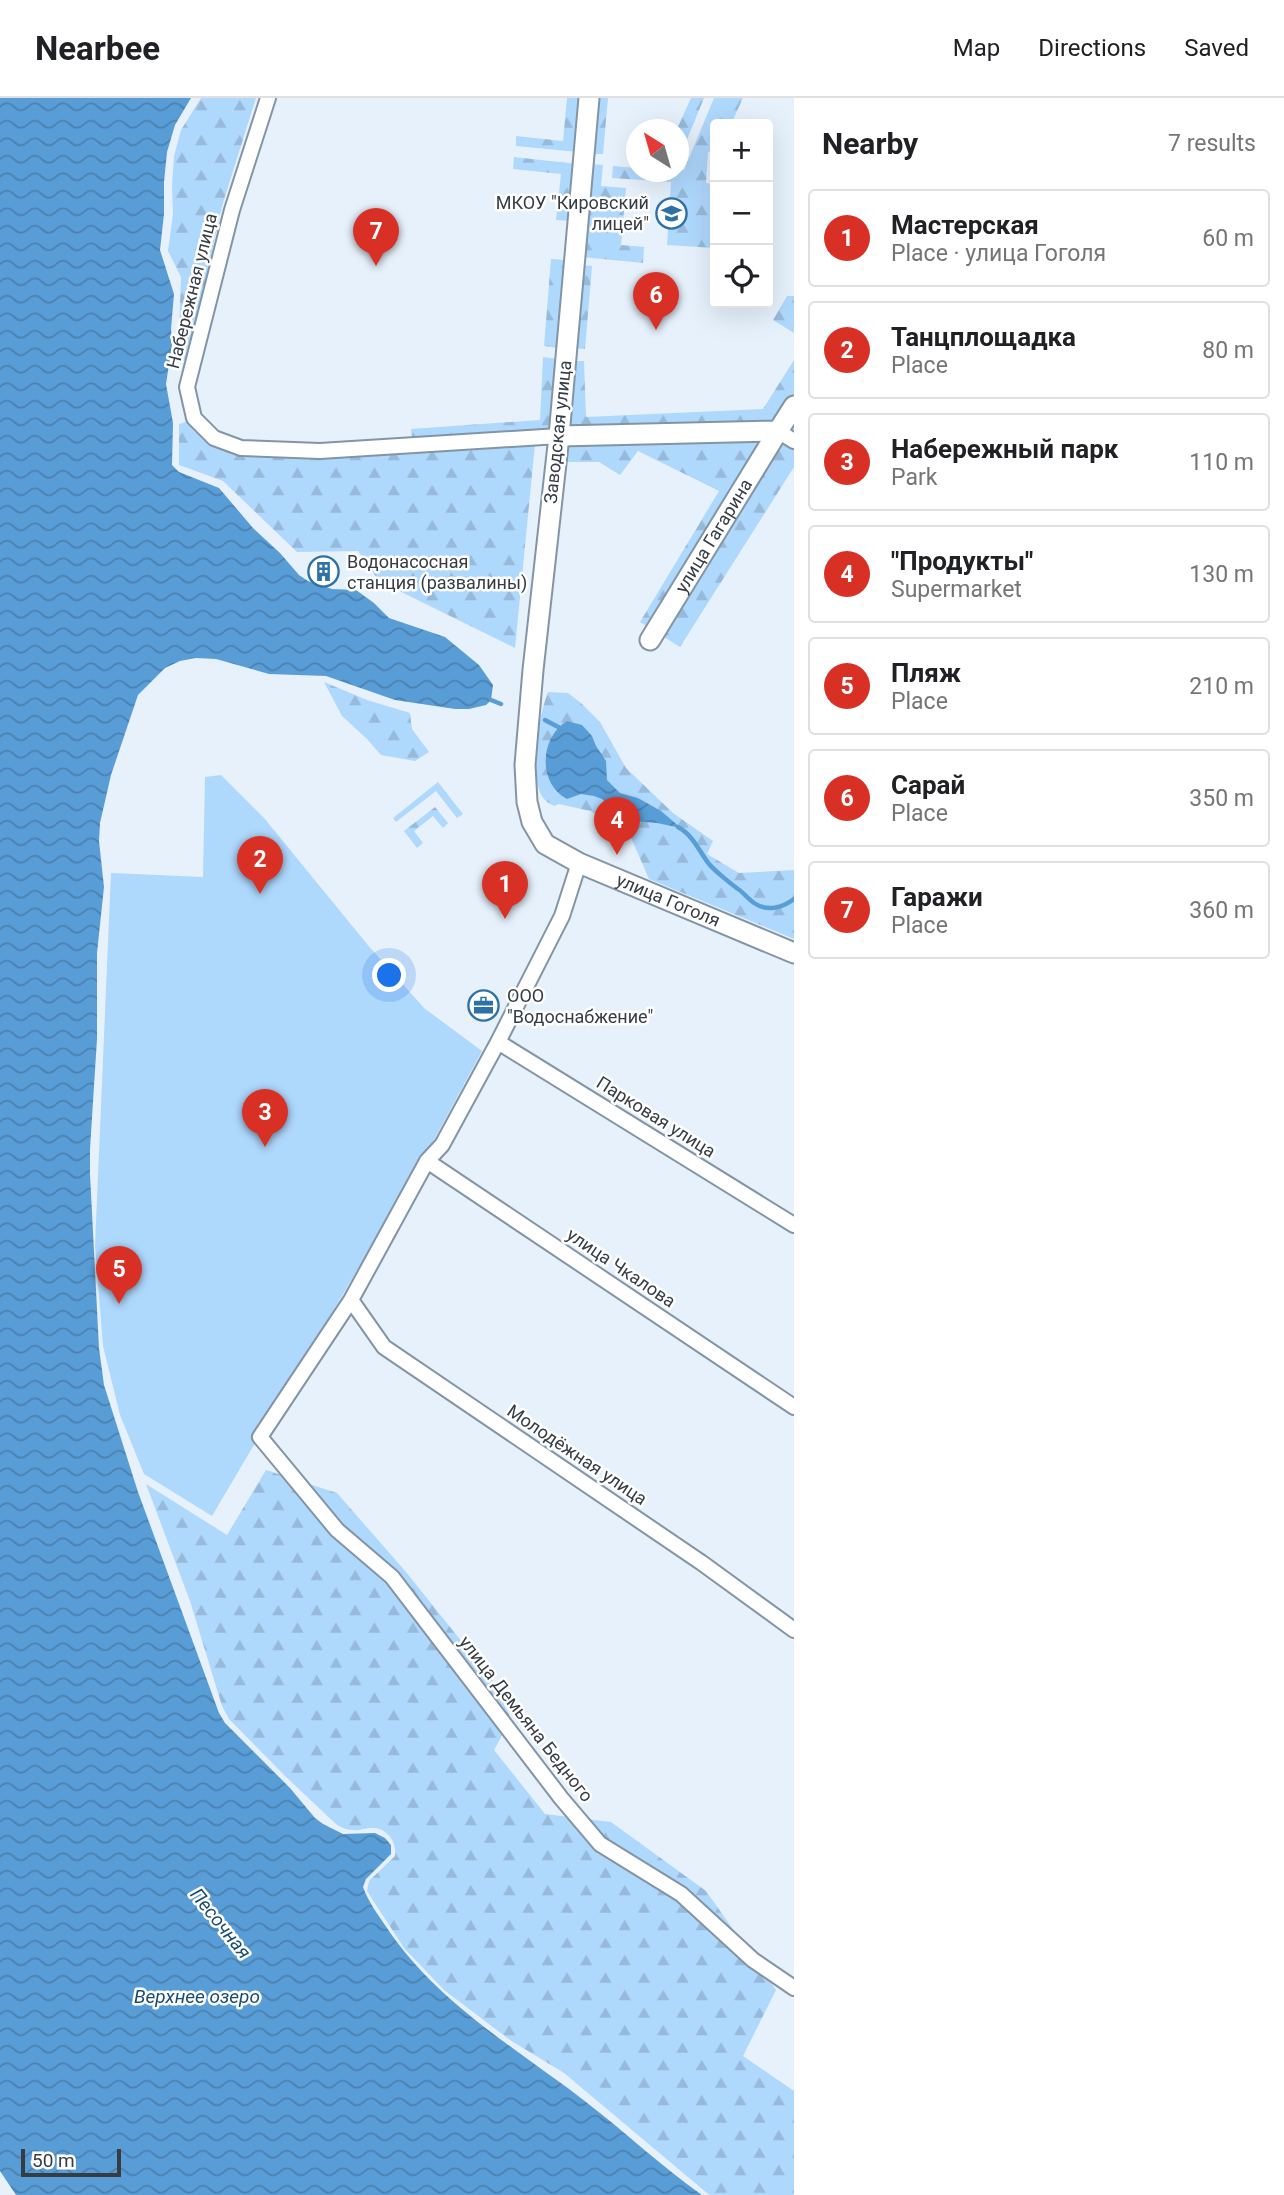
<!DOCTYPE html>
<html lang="en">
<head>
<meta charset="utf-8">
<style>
	:root { --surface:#fff; --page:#f2f2f2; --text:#202124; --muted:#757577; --line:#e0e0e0; --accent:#d93025 }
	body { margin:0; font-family:Roboto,sans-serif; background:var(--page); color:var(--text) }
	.controls { position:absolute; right:21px; top:21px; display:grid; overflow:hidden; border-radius:7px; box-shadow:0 7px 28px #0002 }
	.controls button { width:63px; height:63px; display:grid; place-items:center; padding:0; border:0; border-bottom:2px solid var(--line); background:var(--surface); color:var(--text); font:35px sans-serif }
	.compass { position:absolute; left:626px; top:21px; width:63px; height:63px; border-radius:50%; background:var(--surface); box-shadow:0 7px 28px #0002; rotate:323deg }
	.scale { position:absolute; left:21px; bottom:18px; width:100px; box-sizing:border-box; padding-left:7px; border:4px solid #353c43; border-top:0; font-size:19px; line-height:24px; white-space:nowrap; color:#353c43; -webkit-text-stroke:5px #fff; paint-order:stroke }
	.you { position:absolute; left:390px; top:878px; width:24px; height:24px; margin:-18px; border:5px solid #fff; border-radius:50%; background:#1a73e8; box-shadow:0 0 0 10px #1a73e833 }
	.badge { display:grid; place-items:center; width:46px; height:46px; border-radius:50%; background:var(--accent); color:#fff; font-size:23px; font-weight:700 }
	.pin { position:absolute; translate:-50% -58px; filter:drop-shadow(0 2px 4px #0008) }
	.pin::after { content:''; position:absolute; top:37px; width:24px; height:21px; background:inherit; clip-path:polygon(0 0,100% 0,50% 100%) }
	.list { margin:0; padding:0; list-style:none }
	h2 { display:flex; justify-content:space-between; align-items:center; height:91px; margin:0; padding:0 28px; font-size:30px }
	h2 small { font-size:23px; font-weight:400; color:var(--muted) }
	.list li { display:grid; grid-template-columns:46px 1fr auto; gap:21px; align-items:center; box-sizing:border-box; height:98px; margin:0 14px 14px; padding:0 14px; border:2px solid var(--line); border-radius:7px }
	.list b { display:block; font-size:26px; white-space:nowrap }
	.list p { margin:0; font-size:23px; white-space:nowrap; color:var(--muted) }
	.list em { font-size:23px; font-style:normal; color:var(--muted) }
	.icon { flex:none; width:38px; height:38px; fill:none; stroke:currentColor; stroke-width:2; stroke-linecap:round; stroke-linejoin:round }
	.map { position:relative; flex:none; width:794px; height:2097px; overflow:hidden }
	header { display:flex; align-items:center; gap:42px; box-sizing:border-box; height:98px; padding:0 35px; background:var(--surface); border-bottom:2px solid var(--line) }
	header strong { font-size:33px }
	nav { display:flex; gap:38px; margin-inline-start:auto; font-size:24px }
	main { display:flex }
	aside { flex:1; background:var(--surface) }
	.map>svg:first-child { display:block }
</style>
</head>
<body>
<header>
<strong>Nearbee</strong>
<nav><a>Map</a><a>Directions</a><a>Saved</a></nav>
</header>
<main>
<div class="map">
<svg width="794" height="2097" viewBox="0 0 794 2097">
	<defs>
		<pattern id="forest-firs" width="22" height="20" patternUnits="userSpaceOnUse" patternTransform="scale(1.75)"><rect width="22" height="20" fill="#afd8fd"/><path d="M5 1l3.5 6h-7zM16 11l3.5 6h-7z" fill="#97bada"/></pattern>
		<pattern id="water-waves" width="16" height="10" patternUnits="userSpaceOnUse" patternTransform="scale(1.75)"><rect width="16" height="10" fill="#599dd7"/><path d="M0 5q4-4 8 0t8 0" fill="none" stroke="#4a81b0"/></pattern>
	</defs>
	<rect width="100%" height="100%" fill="#e6f1fc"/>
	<!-- forest -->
	<path fill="url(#forest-firs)" d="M 201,0 L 256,0 L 222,108 L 188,261 L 183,263 L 178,260 L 181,179 L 168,153 L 173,116 L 172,88 L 174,58 L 181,32 Z
		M 567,0 L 583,0 L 578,54 L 516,48 L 516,38 L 563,43 Z
		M 596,0 L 608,0 L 603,56 L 591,56 Z
		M 691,0 L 704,0 L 679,61 L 677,31 Z
		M 714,0 L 743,0 L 731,26 L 715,26 L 715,53 L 708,54 L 706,85 L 715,86 L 714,150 L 667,147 L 671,84 L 612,80 L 613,68 L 636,70 L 636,74 L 684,72 Z
		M 514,59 L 577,66 L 571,123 L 556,122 L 561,76 L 513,71 Z
		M 590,66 L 603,67 L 601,88 L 626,90 L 621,147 L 644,149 L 643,165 L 582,159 Z
		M 551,161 L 566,162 L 558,250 L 544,248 Z
		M 580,167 L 592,168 L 585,251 L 573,250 Z
		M 787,198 L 794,198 L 794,235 L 773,222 Z
		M 543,259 L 558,261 L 553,332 L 412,340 L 411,331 L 540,322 Z
		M 794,262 L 794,369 L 680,549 L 640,524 L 719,393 L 638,353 L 620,377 L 599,364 L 565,364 L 572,263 L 584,263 L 586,319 L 763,311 Z
		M 188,323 L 240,356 L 535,346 L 515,550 L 379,483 L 358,453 L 297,454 L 223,383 L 179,367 L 179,326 Z
		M 324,584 L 367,602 L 410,615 L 412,631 L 429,654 L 415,663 L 381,657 L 367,641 L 342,618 Z
		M 548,594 L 568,595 L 581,605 L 600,624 L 626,670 L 673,715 L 713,743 L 707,756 L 739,775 L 794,772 L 794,841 L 649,781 L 629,735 L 590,713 L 559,706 L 554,708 C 551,706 548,705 545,702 C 527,684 539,616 548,594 Z
		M 438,684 L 463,716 L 457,720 L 436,693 L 396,724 L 393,720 Z
		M 435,709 L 448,725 L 443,730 L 433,718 L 414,733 L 423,745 L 417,750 L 404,733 Z
		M 266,1372 L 337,1395 L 406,1474 L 494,1584 L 511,1621 L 494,1652 L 545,1716 L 611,1724 L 706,1793 L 776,1892 L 743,1958 L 794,1993 L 794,2097 L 710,2097 L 707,2095 L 564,1975 L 510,1942 L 444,1892 L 404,1850 L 367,1793 L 369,1783 L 395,1758 C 397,1744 387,1729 371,1730 C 365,1730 360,1733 354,1732 C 347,1732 342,1730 337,1727 L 284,1677 L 229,1621 L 222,1608 L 190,1503 L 146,1386 L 227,1437 Z"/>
	<!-- park -->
	<path fill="#afd8fd" d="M 221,677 L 264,720 L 367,846 L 424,910 L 482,953 L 434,1042 L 212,1418 L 144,1376 L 120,1317 L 103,1248 L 95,1148 L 111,775 L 203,779 L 205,679 Z"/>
	<!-- water -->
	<path fill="url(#water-waves)" d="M 0,0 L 191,0 L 175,27 L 167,54 L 164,84 L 164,116 L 160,152 L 174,196 L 171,231 L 172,247 L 166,286 L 173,325 L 172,367 L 179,374 L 219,390 L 253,430 L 280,455 L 299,477 L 308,483 L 332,491 L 356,492 L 374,505 L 389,520 L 445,539 L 479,567 L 493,587 L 491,602 L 486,607 L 469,611 L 455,611 L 395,602 L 326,578 L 269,576 L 216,561 L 196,560 L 180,563 L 165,570 L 138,597 L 111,677 L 100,725 L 99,743 L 104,789 L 97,855 L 97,941 L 90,1051 L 90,1076 L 99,1250 L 104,1287 L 138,1394 L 219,1615 L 225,1625 L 290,1690 L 315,1720 L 323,1726 L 343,1736 L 375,1735 L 385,1740 L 391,1747 L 391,1756 L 366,1781 L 363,1789 C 368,1803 378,1817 387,1830 C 437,1905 516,1950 586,2004 C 625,2034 661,2068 702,2097 L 16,2097 L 0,2073 Z
		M 567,623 L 582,627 L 592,638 L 596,648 L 606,663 L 607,682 L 620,695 L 638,700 L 661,713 L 681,730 L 657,725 L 632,723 L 616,714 L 602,701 L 594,698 L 581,696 L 567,701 C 538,686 539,640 567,623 Z"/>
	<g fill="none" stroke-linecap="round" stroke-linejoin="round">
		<!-- stream -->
		<path stroke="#599dd7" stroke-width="4.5" d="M 491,602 L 501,606
			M 545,622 L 562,631
			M 678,729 C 693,737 699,753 709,766 C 714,772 731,786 738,791 C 744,795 748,801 754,805 C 767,814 782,810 794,801"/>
		<defs>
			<path id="street" d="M 268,0 L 232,112 L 187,289 L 194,320 L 214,340 L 241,350 L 320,353 L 559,338
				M 778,333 L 794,343
				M 579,765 L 562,818 L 498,944 L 442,1047 L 427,1063 L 351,1202 L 260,1339 L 337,1432 L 392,1479 L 561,1700 L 600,1746 L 681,1796 L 753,1862 L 794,1890
				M 498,944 L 794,1127
				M 427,1063 L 794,1309
				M 351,1202 L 384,1249 L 702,1465 L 794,1532"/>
			<g id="secondary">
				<path id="s1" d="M 589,0 L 559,338 L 533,572 L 525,667 L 527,704 L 532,724 L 545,746 L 579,765 L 794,855"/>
				<path d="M 559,338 L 778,333 L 794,308"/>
				<path id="s2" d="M 650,542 L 778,333"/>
			</g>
		</defs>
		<!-- street casing -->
		<use href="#street" stroke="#8395a4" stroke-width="18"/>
		<!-- secondary casing -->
		<use href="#secondary" stroke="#8395a4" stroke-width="23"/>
		<!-- street -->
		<use href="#street" stroke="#fff" stroke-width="14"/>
		<!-- secondary -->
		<use href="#secondary" stroke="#fff" stroke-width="19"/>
	</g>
	<!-- icons -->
	<defs>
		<symbol id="school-ring" viewBox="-11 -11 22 22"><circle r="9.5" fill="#fff" stroke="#2e71a7" stroke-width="1.5"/><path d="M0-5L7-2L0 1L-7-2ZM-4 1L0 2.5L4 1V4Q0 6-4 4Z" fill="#2e71a7"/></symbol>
		<symbol id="building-ring" viewBox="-11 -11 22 22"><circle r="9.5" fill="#fff" stroke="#2e71a7" stroke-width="1.5"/><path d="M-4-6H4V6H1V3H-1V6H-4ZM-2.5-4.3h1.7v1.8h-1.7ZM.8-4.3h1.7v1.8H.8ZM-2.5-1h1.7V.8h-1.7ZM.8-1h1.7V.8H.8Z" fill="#2e71a7"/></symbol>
		<symbol id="office-ring" viewBox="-11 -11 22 22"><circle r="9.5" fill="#fff" stroke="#2e71a7" stroke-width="1.5"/><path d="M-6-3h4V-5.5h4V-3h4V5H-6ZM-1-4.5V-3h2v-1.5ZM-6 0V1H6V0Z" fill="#2e71a7"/></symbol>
	</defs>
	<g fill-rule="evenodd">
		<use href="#school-ring" x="654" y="98" width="35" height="35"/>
		<use href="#building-ring" x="306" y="456" width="35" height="35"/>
		<use href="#office-ring" x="466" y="890" width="35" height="35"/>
	</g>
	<g text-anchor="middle" stroke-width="5" stroke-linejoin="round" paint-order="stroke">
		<!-- poi labels -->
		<g font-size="18" fill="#353c43" stroke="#fff" text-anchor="start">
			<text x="649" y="111" text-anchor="end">МКОУ "Кировский<tspan x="649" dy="21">лицей"</tspan></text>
			<text x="347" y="470">Водонасосная<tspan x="347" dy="21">станция (развалины)</tspan></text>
			<text x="507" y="904">ООО<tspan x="507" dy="21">"Водоснабжение"</tspan></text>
		</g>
		<!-- street labels -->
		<g font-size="18" fill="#353c43" stroke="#fff">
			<text transform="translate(192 193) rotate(-76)" y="6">Набережная улица</text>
			<text transform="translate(558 334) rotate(-84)" y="6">Заводская улица</text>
			<text dy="6" stroke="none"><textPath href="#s2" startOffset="122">улица Гагарина</textPath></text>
			<text dy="6" stroke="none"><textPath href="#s1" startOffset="889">улица Гоголя</textPath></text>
			<text transform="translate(656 1019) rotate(32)" y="6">Парковая улица</text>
			<text transform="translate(621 1170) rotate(34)" y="6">улица Чкалова</text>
			<text transform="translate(577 1357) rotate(34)" y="6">Молодёжная улица</text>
			<text transform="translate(526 1621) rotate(52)" y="6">улица Демьяна Бедного</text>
		</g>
		<!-- water labels -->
		<g font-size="19" font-style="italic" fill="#1a4c73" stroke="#fff">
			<text transform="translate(221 1825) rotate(51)" y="7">Песочная</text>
			<text x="197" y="1905">Верхнее озеро</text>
		</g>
	</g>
</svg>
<div class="controls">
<button>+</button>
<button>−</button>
<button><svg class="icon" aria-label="locate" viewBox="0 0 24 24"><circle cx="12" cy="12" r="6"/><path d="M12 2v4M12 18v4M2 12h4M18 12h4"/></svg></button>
</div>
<svg class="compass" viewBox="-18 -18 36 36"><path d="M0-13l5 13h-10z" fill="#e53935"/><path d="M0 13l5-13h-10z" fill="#757577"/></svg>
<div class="scale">50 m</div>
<div class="you"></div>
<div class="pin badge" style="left:505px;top:821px">1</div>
<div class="pin badge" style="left:260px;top:796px">2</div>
<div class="pin badge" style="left:265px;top:1049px">3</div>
<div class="pin badge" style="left:617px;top:757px">4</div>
<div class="pin badge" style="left:119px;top:1206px">5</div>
<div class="pin badge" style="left:656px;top:232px">6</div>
<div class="pin badge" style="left:376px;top:168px">7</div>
</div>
<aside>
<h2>Nearby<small>7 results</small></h2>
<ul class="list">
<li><span class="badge">1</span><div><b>Мастерская</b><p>Place · улица Гоголя</p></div><em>60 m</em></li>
<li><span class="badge">2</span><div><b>Танцплощадка</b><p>Place</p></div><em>80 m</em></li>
<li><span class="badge">3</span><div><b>Набережный парк</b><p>Park</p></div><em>110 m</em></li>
<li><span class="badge">4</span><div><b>&quot;Продукты&quot;</b><p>Supermarket</p></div><em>130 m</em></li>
<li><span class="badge">5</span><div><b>Пляж</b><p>Place</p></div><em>210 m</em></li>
<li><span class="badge">6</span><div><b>Сарай</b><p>Place</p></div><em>350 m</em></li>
<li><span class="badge">7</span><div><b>Гаражи</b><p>Place</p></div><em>360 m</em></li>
</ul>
</aside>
</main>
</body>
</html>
